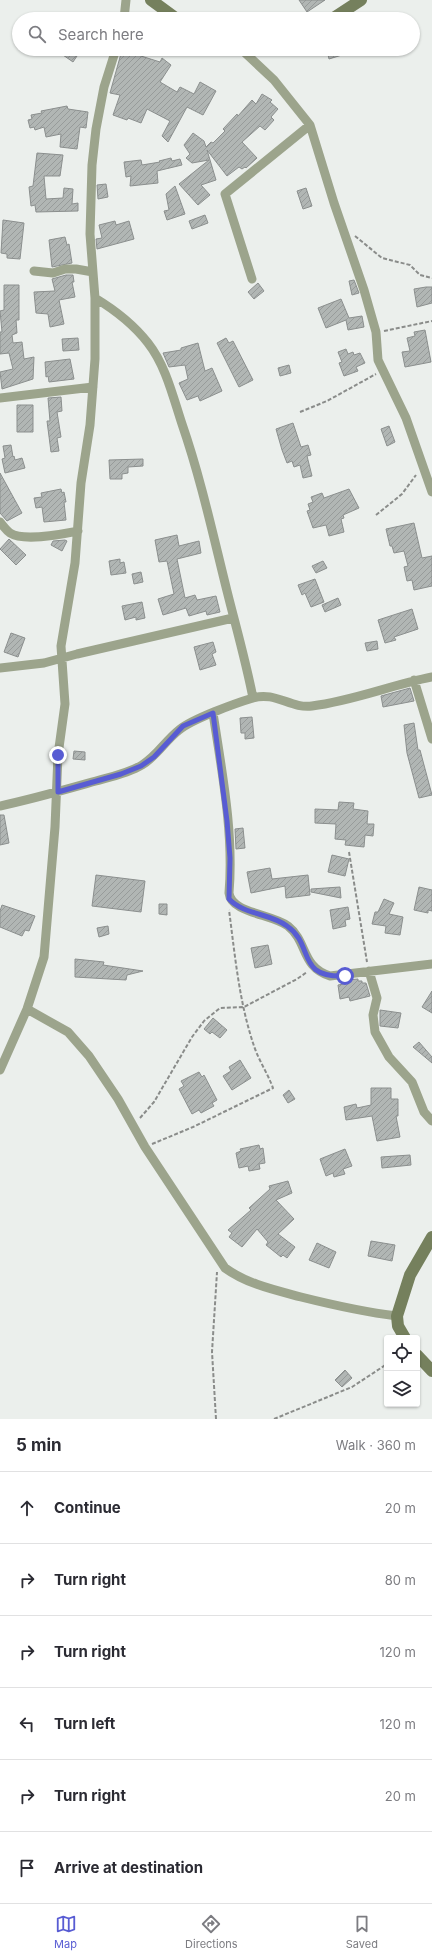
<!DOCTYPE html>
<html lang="en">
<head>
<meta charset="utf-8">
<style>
	:root { --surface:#fff; --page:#f7f7f7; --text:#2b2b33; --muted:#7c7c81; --line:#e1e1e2; --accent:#585cd3 }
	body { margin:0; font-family:Inter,sans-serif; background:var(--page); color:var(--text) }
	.controls { position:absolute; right:12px; bottom:12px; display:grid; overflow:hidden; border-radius:4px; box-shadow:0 1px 3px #0004 }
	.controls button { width:36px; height:36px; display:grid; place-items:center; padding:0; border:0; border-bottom:1px solid var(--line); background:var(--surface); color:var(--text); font:20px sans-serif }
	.stop { position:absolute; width:12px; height:12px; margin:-9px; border:3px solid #585cd3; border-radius:50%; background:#fff }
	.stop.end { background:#585cd3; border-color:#fff; box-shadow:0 1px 4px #0008 }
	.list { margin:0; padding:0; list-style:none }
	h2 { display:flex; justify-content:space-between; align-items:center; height:52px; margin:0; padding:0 16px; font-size:17px }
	h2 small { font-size:13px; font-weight:400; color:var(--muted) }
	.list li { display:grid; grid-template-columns:26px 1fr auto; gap:12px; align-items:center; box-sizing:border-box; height:72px; padding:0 16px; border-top:1px solid var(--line) }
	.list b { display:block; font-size:15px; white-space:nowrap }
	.list em { font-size:13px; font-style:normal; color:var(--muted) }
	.icon { flex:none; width:22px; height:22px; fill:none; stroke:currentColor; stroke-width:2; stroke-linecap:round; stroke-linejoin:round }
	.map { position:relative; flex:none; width:432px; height:1419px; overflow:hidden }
	.search { position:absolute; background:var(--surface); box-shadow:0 1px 3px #0004; left:12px; right:12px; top:12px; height:44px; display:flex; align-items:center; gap:10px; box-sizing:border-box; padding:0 14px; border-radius:22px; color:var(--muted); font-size:15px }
	.sheet { height:484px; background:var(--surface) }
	nav { display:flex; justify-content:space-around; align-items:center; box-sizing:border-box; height:56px; border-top:1px solid var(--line); background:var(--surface); font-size:11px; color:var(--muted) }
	nav a { display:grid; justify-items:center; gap:2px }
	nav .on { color:var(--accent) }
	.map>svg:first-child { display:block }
</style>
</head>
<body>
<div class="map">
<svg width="432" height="1419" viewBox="0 0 432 1419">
	<defs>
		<pattern id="building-hatch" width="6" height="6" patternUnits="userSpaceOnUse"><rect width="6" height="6" fill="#b1b6b4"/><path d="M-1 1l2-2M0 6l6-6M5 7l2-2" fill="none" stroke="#979b9a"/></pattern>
	</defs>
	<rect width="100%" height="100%" fill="#ebefec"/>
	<!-- building -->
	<path fill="url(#building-hatch)" stroke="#8b8f8e" d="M 299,0 L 325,0 L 307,12 Z
		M 69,49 L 79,53 L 73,62 L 63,55 Z
		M 331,49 L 354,49 L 355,51 L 329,59 L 327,50 Z
		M 122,50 L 160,62 L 162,58 L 171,65 L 160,82 L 177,92 L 180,87 L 194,94 L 200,82 L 216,91 L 203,115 L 187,107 L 168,142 L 162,136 L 170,121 L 147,109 L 141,123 L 128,118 L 127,120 L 113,115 L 120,95 L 110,93 Z
		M 262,94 L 272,100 L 270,102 L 278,109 L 271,117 L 274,120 L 265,130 L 260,126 L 242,142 L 257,158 L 246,168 L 245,167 L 242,169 L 239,167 L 227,176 L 207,150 L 216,180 L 201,185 L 210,195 L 198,205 L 179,184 L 209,160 L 192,163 L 186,158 L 190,154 L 184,145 L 193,133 L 204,141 L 206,147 L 211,142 L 213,143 L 225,131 L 223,129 L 237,114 L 238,116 L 252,100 L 256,104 Z
		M 67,106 L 68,109 L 88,112 L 86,128 L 80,127 L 77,149 L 60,147 L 61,134 L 46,137 L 44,127 L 35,130 L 34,127 L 30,128 L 28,120 L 32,119 L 31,115 L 42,113 L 41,111 Z
		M 37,153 L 63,155 L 60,176 L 44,176 L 46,199 L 63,198 L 64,188 L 73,189 L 72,204 L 78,203 L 78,211 L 36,212 L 35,205 L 31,206 L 29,187 L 33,186 Z
		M 171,158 L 172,161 L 180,159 L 182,165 L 157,171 L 158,183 L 130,186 L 131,176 L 126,177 L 124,162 L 141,160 L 142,165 L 160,162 L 159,161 Z
		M 106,184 L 108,197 L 98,199 L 97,185 Z
		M 175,186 L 185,214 L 167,220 L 164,211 L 169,210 L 166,194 Z
		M 306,188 L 312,206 L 303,209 L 297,191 Z
		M 205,215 L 208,223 L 192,229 L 189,221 Z
		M 3,220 L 24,223 L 20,259 L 7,258 L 7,254 L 1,253 Z
		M 115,221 L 116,225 L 129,221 L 134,239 L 97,249 L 96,239 L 102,238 L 99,225 Z
		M 65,237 L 67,245 L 69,244 L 72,263 L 52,267 L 49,240 Z
		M 66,275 L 73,275 L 74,282 L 72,282 L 75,297 L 59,300 L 64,324 L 50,327 L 48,314 L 36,313 L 34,292 L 55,291 L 52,279 Z
		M 354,280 L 359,293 L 352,295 L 349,281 Z
		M 258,283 L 264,291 L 254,299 L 248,292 Z
		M 4,285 L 19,285 L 19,320 L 16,320 L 17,333 L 12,335 L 13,343 L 22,342 L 24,359 L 34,357 L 33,379 L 2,389 L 0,372 L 13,369 L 9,353 L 0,354 L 0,332 L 2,332 L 0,311 L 4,310 Z
		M 426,287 L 432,287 L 432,303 L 417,307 L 414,289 Z
		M 341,299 L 349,318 L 362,316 L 364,327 L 348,330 L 346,320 L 326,328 L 318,308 Z
		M 425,330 L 431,362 L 405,367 L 402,352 L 410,351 L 407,338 L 415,336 L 414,332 Z
		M 78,338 L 79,350 L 63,351 L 62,339 Z
		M 226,338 L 229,343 L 233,341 L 253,380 L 239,387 L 217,343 Z
		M 198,343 L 205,371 L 212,368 L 222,391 L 200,401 L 198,396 L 187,400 L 179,383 L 188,379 L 185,365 L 169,367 L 163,353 L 181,350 L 181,348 Z
		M 346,349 L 348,354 L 353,352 L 354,355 L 360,353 L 365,363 L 356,367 L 358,371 L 344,376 L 339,363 L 342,362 L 338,352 Z
		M 70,359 L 74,379 L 49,382 L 48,376 L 46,377 L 45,362 Z
		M 289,365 L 291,373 L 280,376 L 278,368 Z
		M 61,397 L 62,411 L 57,412 L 61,437 L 57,438 L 59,451 L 51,452 L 47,421 L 50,421 L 48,398 Z
		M 17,405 L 33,405 L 33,432 L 17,432 Z
		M 293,423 L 301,447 L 308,445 L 311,455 L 307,456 L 312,476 L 303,478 L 300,465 L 294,467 L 292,461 L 287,463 L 282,450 L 276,429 Z
		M 389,426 L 395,442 L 387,446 L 381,429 Z
		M 11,445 L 13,457 L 14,456 L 15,460 L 22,458 L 25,468 L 5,473 L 2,459 L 5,458 L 3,446 Z
		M 143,459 L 143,466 L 128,467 L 128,473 L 122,474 L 122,479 L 110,479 L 109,460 Z
		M 0,473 L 22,513 L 7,521 L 0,513 Z
		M 61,489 L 62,493 L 64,492 L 66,502 L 64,502 L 66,520 L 44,522 L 42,507 L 36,508 L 34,498 L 42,497 L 41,493 Z
		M 349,489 L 359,508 L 343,515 L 344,518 L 341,519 L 344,532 L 329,536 L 326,525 L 313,528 L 307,511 L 310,510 L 308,504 L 313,502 L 311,497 L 322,493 L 324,498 Z
		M 414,523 L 422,558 L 432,556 L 432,586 L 414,590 L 412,580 L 407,581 L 404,567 L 408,566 L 404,551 L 394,553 L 392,546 L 390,546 L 386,529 Z
		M 177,535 L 179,546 L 199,541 L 201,553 L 177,559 L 185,598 L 195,595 L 197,600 L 216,596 L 220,612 L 207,615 L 206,611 L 189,616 L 186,608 L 163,615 L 158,599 L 174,594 L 167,561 L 159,562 L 155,540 Z
		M 9,539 L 26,555 L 16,565 L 0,549 Z
		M 65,540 L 67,541 L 62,551 L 51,545 L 53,541 Z
		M 120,559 L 120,563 L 124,562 L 126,573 L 111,575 L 109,561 Z
		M 323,561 L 327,568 L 316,573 L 312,566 Z
		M 141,572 L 143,582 L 134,584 L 132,574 Z
		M 315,579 L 324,602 L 311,607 L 305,593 L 302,595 L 298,585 Z
		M 338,598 L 341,605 L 325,612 L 322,605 Z
		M 142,602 L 145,618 L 136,620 L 136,617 L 125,620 L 122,606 Z
		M 412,609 L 418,629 L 394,637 L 396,640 L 385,643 L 378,620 Z
		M 11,633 L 25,638 L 18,657 L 4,652 Z
		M 377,641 L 378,649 L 367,651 L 365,643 Z
		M 213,642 L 216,652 L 212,654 L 216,665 L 200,670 L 194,647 Z
		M 410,688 L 414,701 L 383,707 L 381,696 Z
		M 252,717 L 254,738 L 245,739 L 245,733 L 241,733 L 240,718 Z
		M 414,723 L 418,750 L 420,750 L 432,795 L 419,798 L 407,753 L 404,725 Z
		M 74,751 L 85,752 L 85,760 L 73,759 Z
		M 339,802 L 354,803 L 353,809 L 368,811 L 367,824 L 374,824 L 373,836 L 365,835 L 364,847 L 345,845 L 346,840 L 335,839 L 336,824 L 315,823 L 315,809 L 338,810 Z
		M 0,815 L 4,815 L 9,843 L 0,845 Z
		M 243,828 L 245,848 L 236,849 L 235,829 Z
		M 332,855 L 349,859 L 345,876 L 328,872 Z
		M 270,868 L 272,879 L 308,875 L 310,895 L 286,898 L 285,886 L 251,893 L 247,872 Z
		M 96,875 L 145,881 L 141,912 L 92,906 Z
		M 340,887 L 341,898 L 311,892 L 311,889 Z
		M 419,887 L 432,890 L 432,911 L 428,910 L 428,913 L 414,910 Z
		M 384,899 L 394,903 L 389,914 L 403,917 L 400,935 L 385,933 L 386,926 L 372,924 L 375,912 L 378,912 Z
		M 159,904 L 167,904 L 167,915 L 159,914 Z
		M 2,905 L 35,916 L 29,931 L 25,930 L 22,936 L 0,927 L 0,911 Z
		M 348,907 L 350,919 L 345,920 L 346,926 L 333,929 L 330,910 Z
		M 108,926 L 109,934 L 99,937 L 97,928 Z
		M 268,945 L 272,964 L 255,968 L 251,948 Z
		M 75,959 L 104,962 L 103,965 L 143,971 L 127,975 L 126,980 L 75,977 Z
		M 358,979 L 358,981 L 362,981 L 362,983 L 366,983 L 370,996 L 350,1001 L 349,997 L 340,999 L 338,985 L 349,983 L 348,980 Z
		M 432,991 L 432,1013 L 422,1007 Z
		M 380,1010 L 401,1013 L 398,1028 L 380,1026 Z
		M 213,1018 L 227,1030 L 220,1038 L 212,1032 L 210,1034 L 204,1029 Z
		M 419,1042 L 432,1057 L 432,1063 L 413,1047 Z
		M 240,1060 L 251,1078 L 232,1090 L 223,1076 L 231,1071 L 229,1067 Z
		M 199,1072 L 202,1077 L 204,1075 L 217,1100 L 212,1103 L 214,1106 L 201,1113 L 199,1110 L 192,1114 L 179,1089 L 184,1086 L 181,1081 Z
		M 371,1088 L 391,1088 L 391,1099 L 398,1099 L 398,1116 L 396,1116 L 400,1137 L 377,1141 L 372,1116 L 346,1120 L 344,1107 L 356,1104 L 357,1108 L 371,1105 Z
		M 289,1090 L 295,1099 L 288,1103 L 283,1095 Z
		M 259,1145 L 260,1149 L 263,1148 L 265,1163 L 259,1164 L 260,1169 L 249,1171 L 248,1166 L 239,1168 L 236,1153 L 241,1151 L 240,1149 Z
		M 345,1149 L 352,1166 L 343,1169 L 345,1174 L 334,1177 L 333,1173 L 326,1176 L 320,1159 Z
		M 410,1155 L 411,1165 L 382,1168 L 381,1157 Z
		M 288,1181 L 292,1193 L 276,1200 L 294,1219 L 278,1234 L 295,1247 L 287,1258 L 283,1255 L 281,1257 L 266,1245 L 268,1242 L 257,1229 L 242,1247 L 229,1237 L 232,1233 L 228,1230 L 251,1210 L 249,1208 L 270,1189 L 269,1186 Z
		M 371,1241 L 395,1245 L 392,1261 L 368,1256 Z
		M 317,1243 L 336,1252 L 329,1268 L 309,1260 Z
		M 345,1370 L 352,1378 L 342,1387 L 335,1380 Z"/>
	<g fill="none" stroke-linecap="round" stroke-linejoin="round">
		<!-- path -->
		<path stroke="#8a8c8a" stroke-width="2" stroke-dasharray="4 2" stroke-linecap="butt" d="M 355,236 L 382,258 L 410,265 L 420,275 L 432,278
			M 384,331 L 432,321
			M 300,412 L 327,401 L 376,374
			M 376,515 L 402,494 L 416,475
			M 349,852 L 367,962
			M 140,1118 L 154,1102 L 192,1037 L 204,1021 L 220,1008 L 244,1007 L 297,979 L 307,972
			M 152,1144 L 193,1127 L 273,1088 C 268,1074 259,1061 254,1046 C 239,1002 235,955 229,910
			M 216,1419 L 212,1352 L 217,1272
			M 274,1419 L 352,1387 L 387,1364"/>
		<!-- street -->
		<path stroke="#9ca48c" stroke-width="9" d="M 124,19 L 126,0
			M 242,50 L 274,80 L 310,125 L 334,203 L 364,290 L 376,332 L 378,360 L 406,418 L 432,492
			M 34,271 L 53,273 L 65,269 L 76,269 L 93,272
			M 252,279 L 225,194 L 310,125
			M 95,298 C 115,310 134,325 148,343 C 166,366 173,397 182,424 C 201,479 213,535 227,591 C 236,627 246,662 253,698
			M 0,398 L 93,387
			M 0,522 C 3,526 6,530 10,533 C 24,542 62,534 78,531
			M 0,668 L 44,663 L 77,654 L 233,618
			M 414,680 L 432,739
			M 213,713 C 222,772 234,834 229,893 C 231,913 272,914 288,926 C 308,942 301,967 330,976 L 432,964
			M 0,806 C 33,799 64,790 96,781 C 111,777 129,773 142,765 C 157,756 165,741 179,730 C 192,719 236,703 253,698 C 275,691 291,709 312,706 C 353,701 391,685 432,677
			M 369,971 L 377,998 L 373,1015 L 375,1032 L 389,1057 L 412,1082 L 424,1112 L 432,1121
			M 27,1009 L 68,1032 L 89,1056 L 118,1099 L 145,1147 L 225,1268 C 247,1284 275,1290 301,1297 C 333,1305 364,1312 397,1316
			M 0,1070 L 27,1009 L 44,957 L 55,827 L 58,755 L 65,704 L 61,646 L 75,563 L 81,483 L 90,425 L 95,359 L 95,298 L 90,234 L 92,165 L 96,129 L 104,87 L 116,49"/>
		<!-- secondary -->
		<path stroke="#75805d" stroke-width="12" d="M 151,0 L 177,19
			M 332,19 L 361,0
			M 239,49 L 245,49
			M 405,1338 L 398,1326 L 397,1316 L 410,1275 L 432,1237
			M 417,1355 L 432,1371"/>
	</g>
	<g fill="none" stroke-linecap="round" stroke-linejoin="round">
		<!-- route -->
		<path stroke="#585cd3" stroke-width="5" d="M 58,755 L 58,792 L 121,774 L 141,766 L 154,757 L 183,726 L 213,713 L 227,821 L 230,858 L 229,899 C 244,915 270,913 287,926 C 315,945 295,978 345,976"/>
	</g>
</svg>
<div class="controls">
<button><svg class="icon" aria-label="locate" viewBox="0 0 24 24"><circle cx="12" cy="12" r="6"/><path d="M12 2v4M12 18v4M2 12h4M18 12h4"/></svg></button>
<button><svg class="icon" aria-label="layers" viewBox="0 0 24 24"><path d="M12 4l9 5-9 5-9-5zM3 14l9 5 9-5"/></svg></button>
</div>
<div class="stop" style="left:345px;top:976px"></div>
<div class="stop end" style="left:58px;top:755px"></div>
<div class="search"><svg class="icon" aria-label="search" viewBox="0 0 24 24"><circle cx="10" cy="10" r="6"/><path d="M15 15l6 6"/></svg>Search here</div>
</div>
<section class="sheet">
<h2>5 min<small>Walk · 360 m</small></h2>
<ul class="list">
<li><svg class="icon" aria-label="ahead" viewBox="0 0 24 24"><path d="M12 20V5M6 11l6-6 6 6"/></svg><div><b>Continue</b></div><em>20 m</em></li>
<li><svg class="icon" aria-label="right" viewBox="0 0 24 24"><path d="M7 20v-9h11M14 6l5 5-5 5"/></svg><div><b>Turn right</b></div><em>80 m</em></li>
<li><svg class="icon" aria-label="right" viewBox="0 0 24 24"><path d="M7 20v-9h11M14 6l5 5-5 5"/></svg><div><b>Turn right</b></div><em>120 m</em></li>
<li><svg class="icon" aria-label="left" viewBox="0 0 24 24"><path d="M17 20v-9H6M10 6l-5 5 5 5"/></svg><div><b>Turn left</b></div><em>120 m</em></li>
<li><svg class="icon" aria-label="right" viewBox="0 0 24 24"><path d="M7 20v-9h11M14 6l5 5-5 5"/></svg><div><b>Turn right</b></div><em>20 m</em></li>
<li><svg class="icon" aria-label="arrive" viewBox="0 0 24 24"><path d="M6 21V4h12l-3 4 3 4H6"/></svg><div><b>Arrive at destination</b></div></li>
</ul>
</section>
<nav>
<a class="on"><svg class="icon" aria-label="map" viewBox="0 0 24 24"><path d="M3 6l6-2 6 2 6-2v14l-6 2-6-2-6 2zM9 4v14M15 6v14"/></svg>Map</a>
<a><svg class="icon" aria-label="directions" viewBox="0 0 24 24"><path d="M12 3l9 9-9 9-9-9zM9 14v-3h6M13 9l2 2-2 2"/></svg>Directions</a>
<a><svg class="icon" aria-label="saved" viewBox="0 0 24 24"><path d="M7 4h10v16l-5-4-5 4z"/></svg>Saved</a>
</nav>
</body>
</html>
